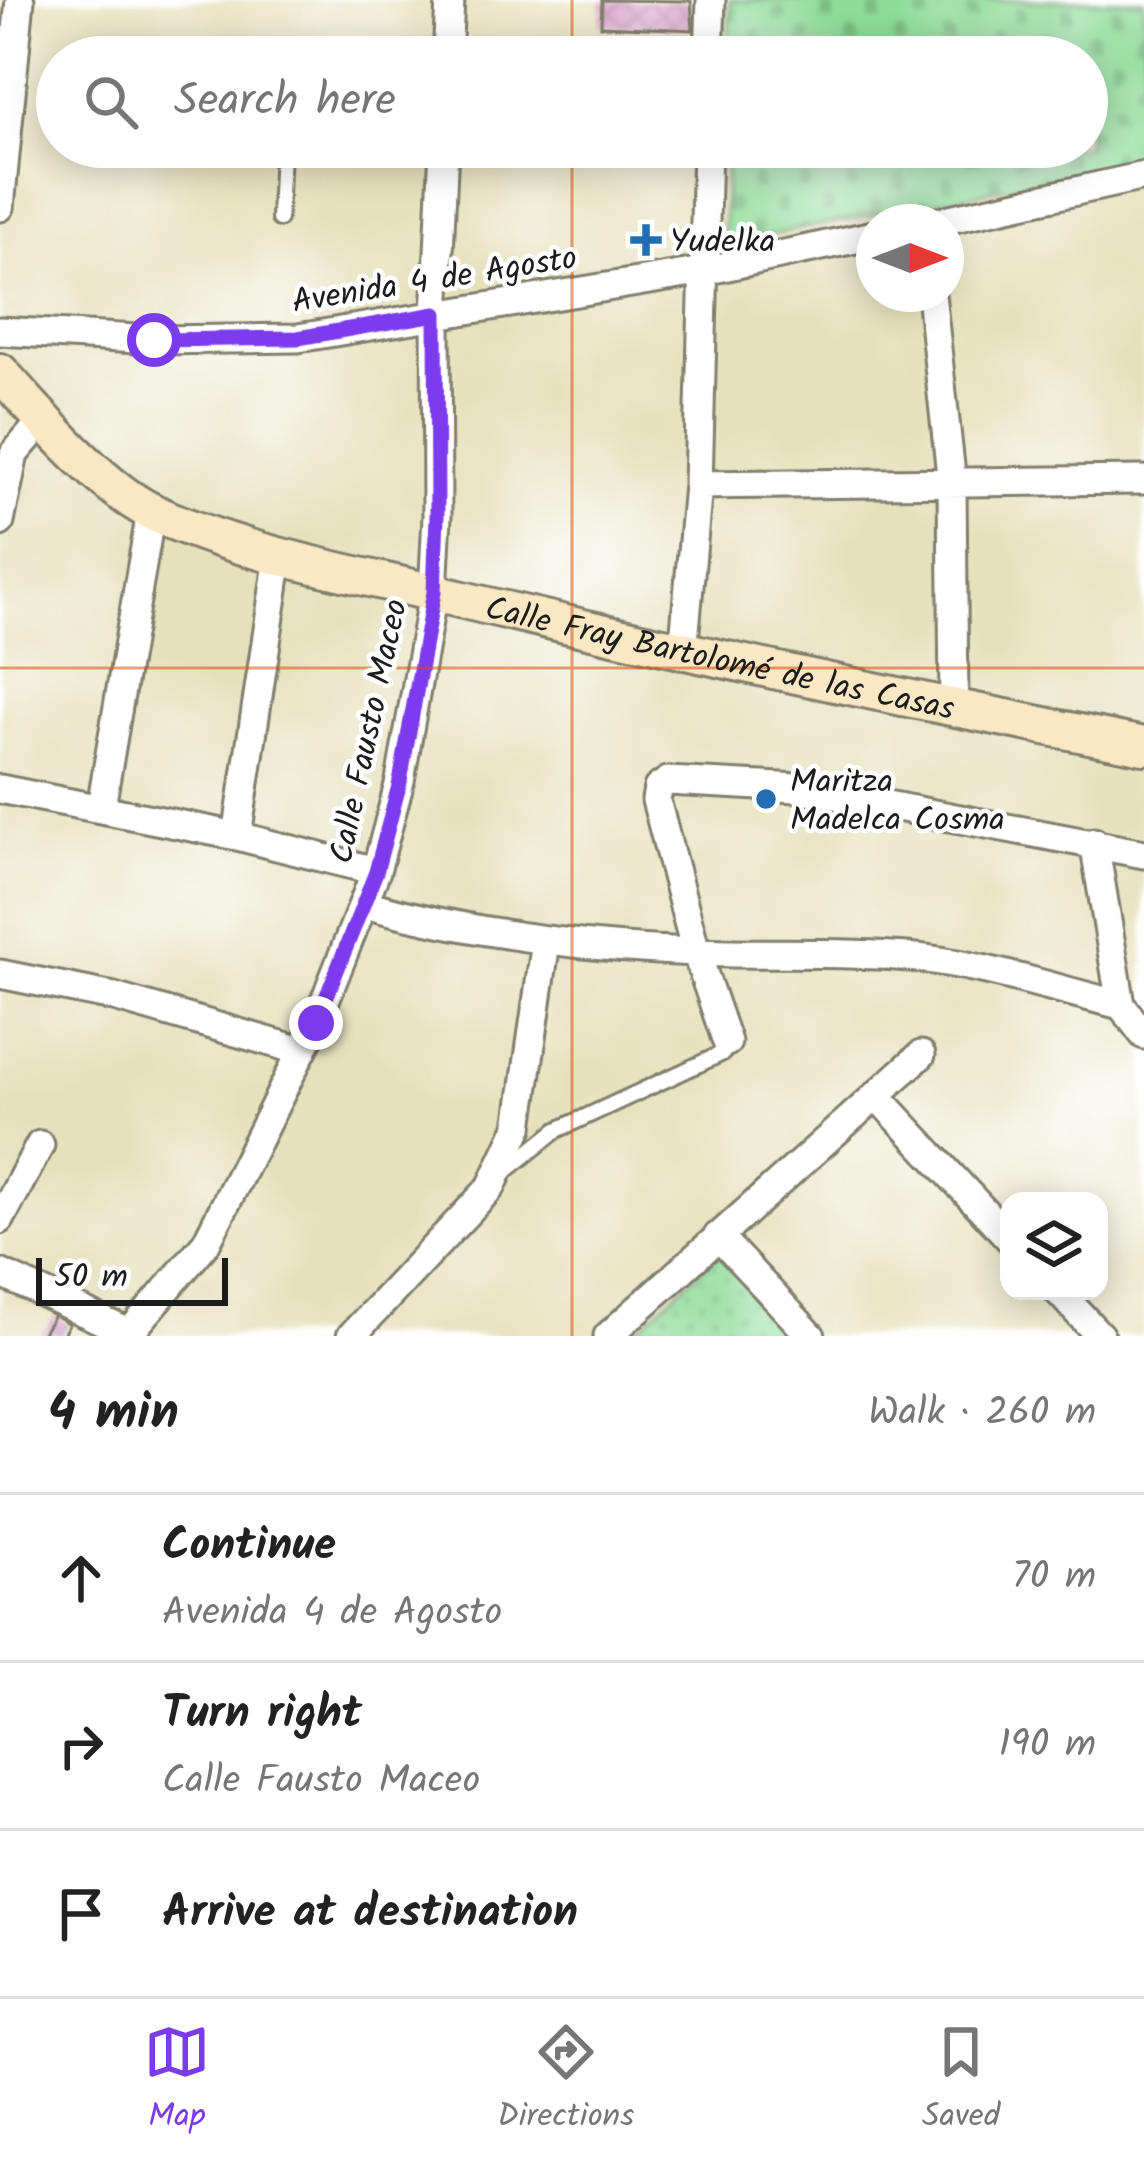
<!DOCTYPE html>
<html lang="en">
<head>
<meta charset="utf-8">
<style>
	:root { --surface:#fff; --page:#f6f6f6; --text:#222; --muted:#767676; --line:#e0e0e0; --accent:#7c3aed }
	body { margin:0; font-family:Kalam,sans-serif; background:var(--page); color:var(--text) }
	.controls { position:absolute; right:36px; bottom:36px; display:grid; overflow:hidden; border-radius:24px; box-shadow:0 6px 30px #0003 }
	.controls button { width:108px; height:108px; display:grid; place-items:center; padding:0; border:0; border-bottom:3px solid var(--line); background:var(--surface); color:var(--text); font:60px sans-serif }
	.compass { position:absolute; left:856px; top:204px; width:108px; height:108px; border-radius:50%; background:var(--surface); box-shadow:0 6px 30px #0003; rotate:90deg }
	.scale { position:absolute; left:36px; bottom:30px; width:192px; box-sizing:border-box; padding-left:12px; border:6px solid #1c1c1c; border-top:0; font-size:33px; line-height:42px; white-space:nowrap; color:#1c1c1c; -webkit-text-stroke:9px #fff; paint-order:stroke }
	.stop { position:absolute; width:36px; height:36px; margin:-27px; border:9px solid #7c3aed; border-radius:50%; background:#fff }
	.stop.end { background:#7c3aed; border-color:#fff; box-shadow:0 3px 12px #0008 }
	.list { margin:0; padding:0; list-style:none }
	h2 { display:flex; justify-content:space-between; align-items:center; height:156px; margin:0; padding:0 48px; font-size:51px }
	h2 small { font-size:39px; font-weight:400; color:var(--muted) }
	.list li { display:grid; grid-template-columns:78px 1fr auto; gap:36px; align-items:center; box-sizing:border-box; height:168px; padding:0 48px; border-top:3px solid var(--line) }
	.list b { display:block; font-size:45px; white-space:nowrap }
	.list p { margin:0; font-size:39px; white-space:nowrap; color:var(--muted) }
	.list em { font-size:39px; font-style:normal; color:var(--muted) }
	.icon { flex:none; width:66px; height:66px; fill:none; stroke:currentColor; stroke-width:2; stroke-linecap:round; stroke-linejoin:round }
	.map { position:relative; flex:none; width:1144px; height:1336px; overflow:hidden }
	.search { position:absolute; background:var(--surface); box-shadow:0 6px 30px #0003; left:36px; right:36px; top:36px; height:132px; display:flex; align-items:center; gap:30px; box-sizing:border-box; padding:0 42px; border-radius:66px; color:var(--muted); font-size:45px }
	.sheet { height:660px; background:var(--surface) }
	nav { display:flex; justify-content:space-around; align-items:center; box-sizing:border-box; height:168px; border-top:3px solid var(--line); background:var(--surface); font-size:33px; color:var(--muted) }
	nav a { display:grid; justify-items:center; gap:6px }
	nav .on { color:var(--accent) }
	.map>svg:first-child { display:block }
</style>
</head>
<body>
<div class="map">
<svg width="1144" height="1336" viewBox="0 0 1144 1336">
	<defs>
		<pattern id="grass-dots" width="8" height="8" patternUnits="userSpaceOnUse" patternTransform="scale(3)"><rect width="8" height="8" fill="#8edb98"/><path d="M2 2h.1M6 6h.1" fill="none" stroke="#7abb82" stroke-width="1.8" stroke-linecap="round"/></pattern>
		<pattern id="cemetery-stones" width="16" height="16" patternUnits="userSpaceOnUse" patternTransform="scale(3)"><rect width="16" height="16" fill="#8edb98"/><path d="M2 7V4a2 2 0 0 1 4 0v3zM10 15v-3a2 2 0 0 1 4 0v3z" fill="#7abb82"/></pattern>
		<pattern id="building-cross-hatch" width="8" height="8" patternUnits="userSpaceOnUse" patternTransform="scale(3)"><rect width="8" height="8" fill="#d697c5"/><path d="M0 0l8 8M0 8l8-8" fill="none" stroke="#ad7a9f"/></pattern>
	</defs>
	<rect width="100%" height="100%" fill="#fff"/>
	<filter id="ink" filterUnits="userSpaceOnUse"><feTurbulence type="fractalNoise" baseFrequency=".00833" numOctaves="2"/><feDisplacementMap in="SourceGraphic" scale="24" xChannelSelector="R" yChannelSelector="G"/><feConvolveMatrix kernelMatrix="1 2 1 2 8 2 1 2 1" color-interpolation-filters="sRGB"/></filter>
	<filter id="wash" filterUnits="userSpaceOnUse"><feTurbulence type="fractalNoise" baseFrequency=".004" numOctaves="4" result="noise"/><feDisplacementMap in="SourceGraphic" scale="48" xChannelSelector="R" yChannelSelector="G"/><feGaussianBlur stdDeviation="2.7" result="paint"/><feColorMatrix in="noise" values="0 0 0 0 0 0 0 0 0 0 0 0 0 0 0 0 0 1.4 0 .05"/><feComposite in="paint" operator="in"/></filter>
	<g filter="url(#wash)">
		<rect width="100%" height="100%" fill="#e6e1bd"/>
		<!-- grass -->
		<path fill="url(#grass-dots)" stroke="#557c5a" stroke-width="3" d="M 721,1251 L 799,1336 L 629,1336 Z"/>
		<!-- cemetery -->
		<path fill="url(#cemetery-stones)" stroke="#557c5a" stroke-width="3" d="M 730,0 L 1144,0 L 1144,160 L 723,245 L 726,147 L 1087,147 L 1087,57 L 728,57 Z"/>
		<g id="blocks">
			<!-- building -->
			<path fill="url(#building-cross-hatch)" d="M 602,0 L 691,1 L 693,30 L 601,26 Z
				M 54,1315 L 69,1324 L 62,1336 L 41,1336 Z"/>
		</g>
	</g>
	<g filter="url(#ink)">
		<use href="#blocks" fill-opacity="0" stroke="#817e6c" stroke-width="3"/>
		<g fill="none" stroke-linecap="round" stroke-linejoin="round">
			<defs>
				<path id="lane" d="M 279,219 L 282,147
					M 507,1170 L 557,1130 L 723,1053 L 727,1042"/>
				<path id="street" d="M 447,57 L 450,0
					M 709,57 L 711,0
					M 0,207 L 20,0
					M 936,222 L 1144,176
					M 931,294 L 952,484 L 954,708
					M 0,331 L 154,340 L 298,338 L 704,271 L 874,235
					M 698,485 L 1144,480
					M 0,522 L 14,454 L 43,420
					M 683,653 L 698,485 L 707,147
					M 0,789 L 237,836 L 376,871
					M 101,807 L 151,512
					M 237,836 L 279,556
					M 1094,842 L 1121,1005 L 1144,1035
					M 364,904 C 474,934 584,948 697,952 C 767,955 838,951 907,957 C 979,963 1051,988 1121,1005
					M 0,974 L 114,997 L 302,1051
					M 727,1042 L 696,952 L 656,800 L 658,788 L 668,781 L 798,788 L 1144,854
					M 876,1095 L 1009,1238
					M 0,1220 L 40,1145
					M 718,1236 L 811,1336
					M 0,1273 L 135,1336
					M 1058,1291 L 1100,1336
					M 127,1336 L 206,1243 L 316,1023 L 376,871 L 400,781 L 433,593 L 437,516 L 436,315 L 444,147
					M 351,1336 L 491,1187 L 519,1127 L 546,941
					M 608,1336 L 921,1055"/>
				<g id="secondary">
					<path id="s1" d="M 0,372 C 39,415 101,488 154,513 C 248,556 359,574 459,599 C 687,654 915,700 1144,746"/>
				</g>
			</defs>
			<!-- lane casing -->
			<use href="#lane" stroke="#817e6c" stroke-width="20"/>
			<!-- street casing -->
			<use href="#street" stroke="#817e6c" stroke-width="33"/>
			<!-- secondary casing -->
			<use href="#secondary" stroke="#817e6c" stroke-width="42"/>
			<!-- lane -->
			<use href="#lane" stroke="#fff" stroke-width="14"/>
			<!-- street -->
			<use href="#street" stroke="#fff" stroke-width="27"/>
			<!-- secondary -->
			<use href="#secondary" stroke="#fae7c3" stroke-width="36"/>
		</g>
	</g>
	<g fill="none" stroke-linecap="round" stroke-linejoin="round" filter="url(#ink)">
		<!-- route -->
		<path stroke="#7c3aed" stroke-width="15" d="M 154,340 L 298,338 L 436,314 L 437,516 L 434,592 L 400,782 L 376,872 L 316,1023"/>
	</g>
	<!-- grid -->
	<path fill="none" stroke="#d4530e" stroke-width="3" stroke-opacity="0.55" d="M 572,0 L 572,57M 572,147 L 572,1336M 0,668 L 1144,668"/>
	<!-- markers -->
	<g fill="#1f6fb2" stroke="#fff" stroke-width="4.5">
		<path d="M640 222h12v12h12v12h-12v12h-12v-12h-12v-12h12z"/>
		<circle cx="766" cy="799" r="12"/>
	</g>
	<g text-anchor="middle" stroke-width="9" stroke-linejoin="round" paint-order="stroke">
		<!-- poi labels -->
		<g font-size="33" fill="#1c1c1c" stroke="#fff" text-anchor="start">
			<text x="670" y="252">Yudelka</text>
			<text x="790" y="792">Maritza<tspan x="790" dy="38">Madelca Cosma</tspan></text>
		</g>
		<!-- street labels -->
		<g font-size="33" fill="#1c1c1c" stroke="#fff">
			<text transform="translate(434 278) rotate(-9)" y="12">Avenida 4 de Agosto</text>
			<text dy="12" stroke="none"><textPath href="#s1" startOffset="795">Calle Fray Bartolomé de las Casas</textPath></text>
			<text transform="translate(367 731) rotate(-78)" y="12">Calle Fausto Maceo</text>
		</g>
	</g>
</svg>
<div class="controls">
<button><svg class="icon" aria-label="layers" viewBox="0 0 24 24"><path d="M12 4l9 5-9 5-9-5zM3 14l9 5 9-5"/></svg></button>
</div>
<svg class="compass" viewBox="-18 -18 36 36"><path d="M0-13l5 13h-10z" fill="#e53935"/><path d="M0 13l5-13h-10z" fill="#767676"/></svg>
<div class="scale">50 m</div>
<div class="stop" style="left:154px;top:340px"></div>
<div class="stop end" style="left:316px;top:1023px"></div>
<div class="search"><svg class="icon" aria-label="search" viewBox="0 0 24 24"><circle cx="10" cy="10" r="6"/><path d="M15 15l6 6"/></svg>Search here</div>
</div>
<section class="sheet">
<h2>4 min<small>Walk · 260 m</small></h2>
<ul class="list">
<li><svg class="icon" aria-label="ahead" viewBox="0 0 24 24"><path d="M12 20V5M6 11l6-6 6 6"/></svg><div><b>Continue</b><p>Avenida 4 de Agosto</p></div><em>70 m</em></li>
<li><svg class="icon" aria-label="right" viewBox="0 0 24 24"><path d="M7 20v-9h11M14 6l5 5-5 5"/></svg><div><b>Turn right</b><p>Calle Fausto Maceo</p></div><em>190 m</em></li>
<li><svg class="icon" aria-label="arrive" viewBox="0 0 24 24"><path d="M6 21V4h12l-3 4 3 4H6"/></svg><div><b>Arrive at destination</b></div></li>
</ul>
</section>
<nav>
<a class="on"><svg class="icon" aria-label="map" viewBox="0 0 24 24"><path d="M3 6l6-2 6 2 6-2v14l-6 2-6-2-6 2zM9 4v14M15 6v14"/></svg>Map</a>
<a><svg class="icon" aria-label="directions" viewBox="0 0 24 24"><path d="M12 3l9 9-9 9-9-9zM9 14v-3h6M13 9l2 2-2 2"/></svg>Directions</a>
<a><svg class="icon" aria-label="saved" viewBox="0 0 24 24"><path d="M7 4h10v16l-5-4-5 4z"/></svg>Saved</a>
</nav>
</body>
</html>
